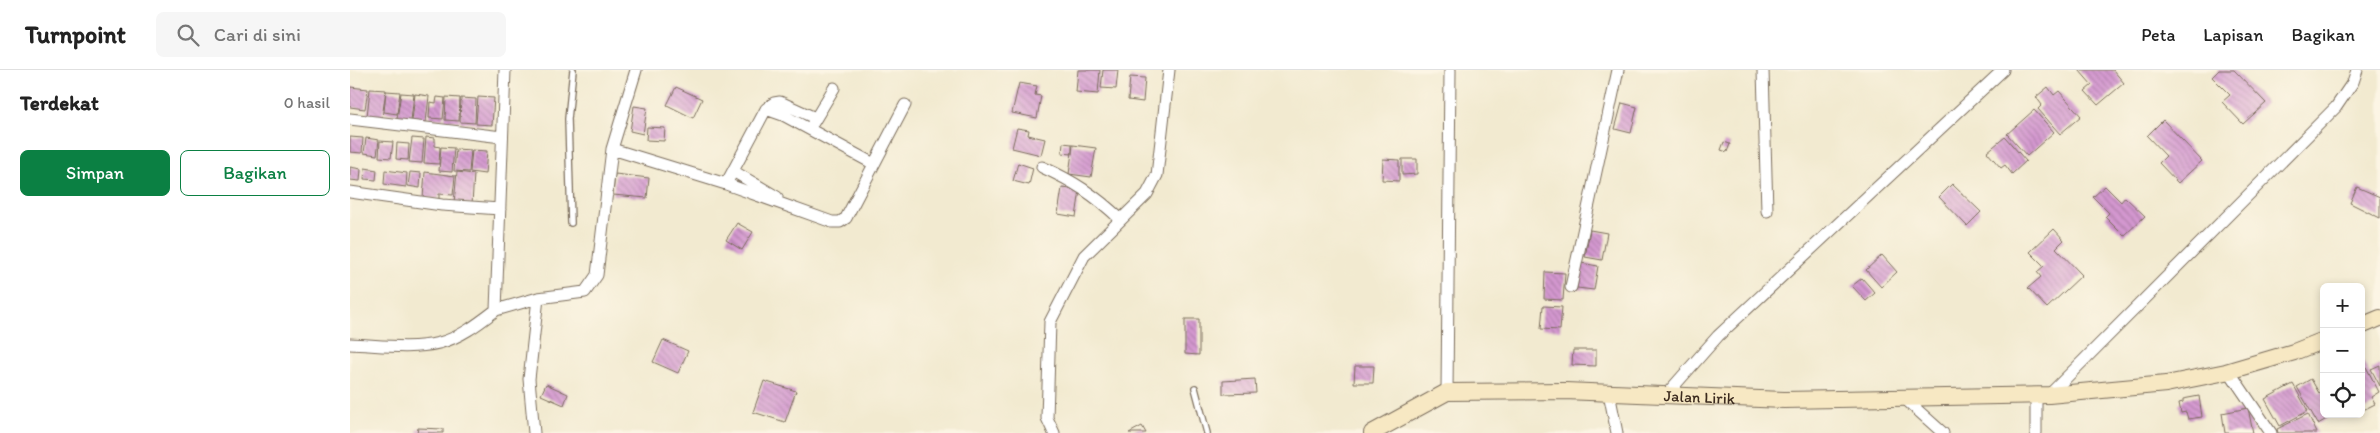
<!DOCTYPE html>
<html lang="id">
<head>
<meta charset="utf-8">
<style>
	:root { --surface:#fff; --page:#f6f6f6; --text:#222; --muted:#767676; --line:#e0e0e0; --accent:#0b8043 }
	body { margin:0; font-family:Itim,sans-serif; background:var(--page); color:var(--text) }
	.controls { position:absolute; right:15px; bottom:15px; display:grid; overflow:hidden; border-radius:8px; box-shadow:0 2px 8px #0003 }
	.controls button { width:45px; height:45px; display:grid; place-items:center; padding:0; border:0; border-bottom:1px solid var(--line); background:var(--surface); color:var(--text); font:25px sans-serif }
	.list { margin:0; padding:0; list-style:none }
	h2 { display:flex; justify-content:space-between; align-items:center; height:65px; margin:0; padding:0 20px; font-size:21px }
	h2 small { font-size:16px; font-weight:400; color:var(--muted) }
	.actions { display:flex; gap:10px; padding:15px 20px }
	.actions a { flex:1; padding:11px 0; border:1px solid var(--accent); border-radius:8px; text-align:center; font-size:18px; color:var(--accent) }
	.actions .main { background:var(--accent); color:#fff }
	.icon { flex:none; width:28px; height:28px; fill:none; stroke:currentColor; stroke-width:2; stroke-linecap:round; stroke-linejoin:round }
	.map { position:relative; flex:none; width:2030px; height:363px; overflow:hidden }
	header { display:flex; align-items:center; gap:30px; box-sizing:border-box; height:70px; padding:0 25px; background:var(--surface); border-bottom:1px solid var(--line) }
	header strong { font-size:24px }
	nav { display:flex; gap:28px; margin-inline-start:auto; font-size:18px }
	.search { width:350px; height:45px; background:var(--page); display:flex; align-items:center; gap:12px; box-sizing:border-box; padding:0 18px; border-radius:8px; color:var(--muted); font-size:19px }
	main { display:flex }
	aside { flex:1; background:var(--surface) }
	.map>svg:first-child { display:block }
</style>
</head>
<body>
<header>
<strong>Turnpoint</strong>
<div class="search"><svg class="icon" aria-label="search" viewBox="0 0 24 24"><circle cx="10" cy="10" r="6"/><path d="M15 15l6 6"/></svg>Cari di sini</div>
<nav><a>Peta</a><a>Lapisan</a><a>Bagikan</a></nav>
</header>
<main>
<aside>
<h2>Terdekat<small>0 hasil</small></h2>
<ul class="list">
</ul>
<div class="actions"><a class="main">Simpan</a><a>Bagikan</a></div>
</aside>
<div class="map">
<svg width="2030" height="363" viewBox="0 0 2030 363">
	<defs>
		<pattern id="building-back-hatch" width="6" height="6" patternUnits="userSpaceOnUse" patternTransform="scale(1.25)"><rect width="6" height="6" fill="#d498d0"/><path d="M-1 5l2 2M0 0l6 6M5-1l2 2" fill="none" stroke="#ad7ca8"/></pattern>
	</defs>
	<rect width="100%" height="100%" fill="#fcf5e5"/>
	<filter id="ink" filterUnits="userSpaceOnUse"><feTurbulence type="fractalNoise" baseFrequency=".02" numOctaves="2"/><feDisplacementMap in="SourceGraphic" scale="10" xChannelSelector="R" yChannelSelector="G"/><feConvolveMatrix kernelMatrix="1 2 1 2 8 2 1 2 1" color-interpolation-filters="sRGB"/></filter>
	<filter id="wash" filterUnits="userSpaceOnUse"><feTurbulence type="fractalNoise" baseFrequency=".0096" numOctaves="4" result="noise"/><feDisplacementMap in="SourceGraphic" scale="20" xChannelSelector="R" yChannelSelector="G"/><feGaussianBlur stdDeviation="1.12" result="paint"/><feColorMatrix in="noise" values="0 0 0 0 0 0 0 0 0 0 0 0 0 0 0 0 0 1.4 0 .05"/><feComposite in="paint" operator="in"/></filter>
	<g filter="url(#wash)">
		<rect width="100%" height="100%" fill="#f2ead0"/>
		<g id="blocks">
			<!-- building -->
			<path fill="url(#building-back-hatch)" d="M 728,0 L 750,0 L 748,24 L 726,22 Z
				M 753,0 L 768,0 L 766,19 L 751,18 Z
				M 1729,0 L 1763,0 L 1774,13 L 1748,35 L 1735,21 L 1742,15 Z
				M 1869,0 L 1884,0 L 1916,33 L 1893,54 L 1872,32 L 1880,25 L 1862,7 Z
				M 780,7 L 795,8 L 793,32 L 778,30 Z
				M 669,13 L 687,16 L 685,25 L 691,26 L 687,48 L 662,43 Z
				M 0,17 L 18,19 L 15,39 L 0,37 Z
				M 326,17 L 352,29 L 343,48 L 317,35 Z
				M 1698,17 L 1704,25 L 1709,21 L 1731,46 L 1710,64 L 1688,39 L 1692,35 L 1686,27 Z
				M 20,19 L 36,20 L 32,48 L 17,46 Z
				M 36,21 L 50,22 L 47,44 L 34,42 Z
				M 51,23 L 64,24 L 61,51 L 47,49 Z
				M 65,24 L 79,26 L 76,52 L 62,51 Z
				M 87,27 L 95,28 L 93,49 L 79,48 L 80,32 L 86,33 Z
				M 96,27 L 110,28 L 109,51 L 95,50 Z
				M 128,27 L 144,28 L 142,55 L 126,54 Z
				M 111,28 L 126,29 L 125,53 L 110,52 Z
				M 1272,33 L 1287,37 L 1281,63 L 1265,59 Z
				M 284,36 L 297,38 L 293,64 L 280,61 Z
				M 1684,40 L 1704,62 L 1677,86 L 1657,64 Z
				M 1813,50 L 1852,91 L 1828,113 L 1809,93 L 1816,86 L 1797,66 Z
				M 297,57 L 315,58 L 314,71 L 296,70 Z
				M 667,58 L 679,60 L 678,65 L 695,69 L 691,85 L 662,78 Z
				M 0,67 L 13,68 L 12,83 L 0,82 Z
				M 76,67 L 85,68 L 85,76 L 90,77 L 89,94 L 74,93 Z
				M 1655,67 L 1676,91 L 1662,104 L 1655,95 L 1651,98 L 1637,82 Z
				M 16,68 L 29,70 L 27,85 L 14,83 Z
				M 62,68 L 74,69 L 72,93 L 59,92 Z
				M 30,71 L 43,72 L 41,88 L 29,87 Z
				M 1374,72 L 1380,74 L 1377,82 L 1371,80 Z
				M 47,73 L 59,74 L 58,90 L 46,89 Z
				M 713,73 L 722,74 L 722,84 L 712,83 Z
				M 723,75 L 746,78 L 741,107 L 719,104 Z
				M 91,77 L 104,78 L 102,102 L 89,101 Z
				M 106,79 L 121,80 L 119,102 L 104,101 Z
				M 122,80 L 137,81 L 135,104 L 120,102 Z
				M 1033,89 L 1049,90 L 1049,111 L 1032,110 Z
				M 1052,89 L 1067,89 L 1067,104 L 1052,105 Z
				M 668,93 L 683,98 L 679,115 L 663,111 Z
				M 0,97 L 11,99 L 10,111 L 0,110 Z
				M 15,98 L 27,100 L 26,110 L 14,109 Z
				M 35,100 L 57,103 L 56,117 L 34,114 Z
				M 60,102 L 71,103 L 70,118 L 58,116 Z
				M 75,102 L 105,106 L 103,125 L 89,124 L 89,129 L 73,128 Z
				M 107,102 L 124,104 L 122,134 L 104,133 Z
				M 265,104 L 299,108 L 297,128 L 263,125 Z
				M 1602,114 L 1631,142 L 1617,156 L 1589,127 Z
				M 1755,116 L 1771,132 L 1775,127 L 1795,146 L 1774,166 L 1755,147 L 1759,143 L 1743,127 Z
				M 2007,117 L 2030,127 L 2030,148 L 2000,133 Z
				M 712,118 L 730,120 L 726,147 L 708,144 Z
				M 387,153 L 403,162 L 392,180 L 376,170 Z
				M 1704,159 L 1714,170 L 1706,178 L 1732,205 L 1697,238 L 1678,218 L 1691,207 L 1687,202 L 1694,196 L 1680,182 Z
				M 1240,160 L 1257,163 L 1252,190 L 1235,187 Z
				M 1532,185 L 1547,202 L 1531,217 L 1516,200 Z
				M 1231,193 L 1248,196 L 1244,220 L 1227,218 Z
				M 1195,202 L 1215,203 L 1213,230 L 1194,229 Z
				M 1512,208 L 1525,223 L 1516,231 L 1502,216 Z
				M 1193,236 L 1212,237 L 1210,260 L 1191,259 Z
				M 835,249 L 849,249 L 849,285 L 835,284 Z
				M 313,270 L 338,281 L 328,303 L 303,292 Z
				M 1223,280 L 1246,280 L 1246,296 L 1222,295 Z
				M 2013,291 L 2029,322 L 2021,327 L 2025,334 L 2011,341 L 2011,292 Z
				M 2030,295 L 2030,316 L 2021,299 Z
				M 1005,296 L 1024,296 L 1023,313 L 1004,313 Z
				M 905,309 L 906,323 L 873,324 L 873,311 Z
				M 1961,309 L 1969,323 L 1974,321 L 1974,344 L 1985,344 L 1968,354 L 1947,317 Z
				M 414,311 L 446,321 L 435,352 L 403,342 Z
				M 196,314 L 218,324 L 214,335 L 191,325 Z
				M 1943,314 L 1958,341 L 1930,356 L 1915,329 Z
				M 1849,326 L 1852,347 L 1838,349 L 1836,342 L 1831,343 L 1829,333 L 1833,332 L 1833,329 Z
				M 1898,338 L 1903,363 L 1875,363 L 1872,343 Z
				M 1958,344 L 1967,363 L 1928,363 L 1927,359 Z
				M 792,356 L 796,363 L 779,363 Z
				M 68,358 L 93,359 L 93,363 L 67,363 Z"/>
		</g>
	</g>
	<g filter="url(#ink)">
		<use href="#blocks" fill-opacity="0" stroke="#7b6d5c" stroke-width="1"/>
		<g fill="none" stroke-linecap="round" stroke-linejoin="round">
			<defs>
				<path id="service" d="M 221,153 L 218,49 L 223,0
					M 845,318 L 857,363"/>
				<path id="minor" d="M 1413,0 L 1417,141
					M 416,39 L 424,33 L 430,32 L 465,48
					M 0,49 L 152,67
					M 463,53 L 484,18
					M 262,79 L 376,114 L 482,152 L 490,152 L 496,148 L 555,35
					M 692,97 C 723,111 745,125 770,149
					M 383,101 L 427,127
					M 376,114 L 416,39 L 433,45 L 524,94
					M 0,122 L 92,135 L 150,139
					M 1221,217 L 1268,0
					M 146,240 L 188,228 L 235,222 L 247,205 L 262,79 L 286,0
					M 0,274 C 29,275 61,280 89,273 C 110,268 129,253 146,240 L 155,0
					M 1879,301 L 1921,363
					M 1097,322 L 1100,0
					M 1259,323 L 1267,363
					M 1316,325 L 1368,266 L 1653,0
					M 1686,325 L 1686,363
					M 1699,325 L 1986,37 L 2003,12 L 2007,0
					M 1554,328 L 1593,363
					M 184,363 L 179,309 L 188,228
					M 704,363 L 697,348 L 700,252 L 734,186 L 797,124 L 807,105 L 819,0"/>
				<g id="secondary">
					<path d="M 2011,256 L 2030,248"/>
					<path id="s1" d="M 1022,363 L 1097,322 L 1215,321 L 1434,330 L 1699,325 L 1816,314 L 1876,302 L 1944,282 L 1974,270"/>
				</g>
			</defs>
			<!-- service casing -->
			<use href="#service" stroke="#7b6d5c" stroke-width="8"/>
			<!-- minor casing -->
			<use href="#minor" stroke="#7b6d5c" stroke-width="13"/>
			<!-- secondary casing -->
			<use href="#secondary" stroke="#7b6d5c" stroke-width="18"/>
			<!-- service -->
			<use href="#service" stroke="#fff" stroke-width="5.5"/>
			<!-- minor -->
			<use href="#minor" stroke="#fff" stroke-width="11"/>
			<!-- secondary -->
			<use href="#secondary" stroke="#f7e8c3" stroke-width="16"/>
		</g>
	</g>
	<g text-anchor="middle" stroke-width="4.5" stroke-linejoin="round" paint-order="stroke">
		<!-- street labels -->
		<g font-size="16" fill="#3b2a1e" stroke="#fcf5e5">
			<text dy="6" stroke="none"><textPath href="#s1" startOffset="338">Jalan Lirik</textPath></text>
		</g>
	</g>
</svg>
<div class="controls">
<button>+</button>
<button>−</button>
<button><svg class="icon" aria-label="locate" viewBox="0 0 24 24"><circle cx="12" cy="12" r="6"/><path d="M12 2v4M12 18v4M2 12h4M18 12h4"/></svg></button>
</div>
</div>
</main>
</body>
</html>
